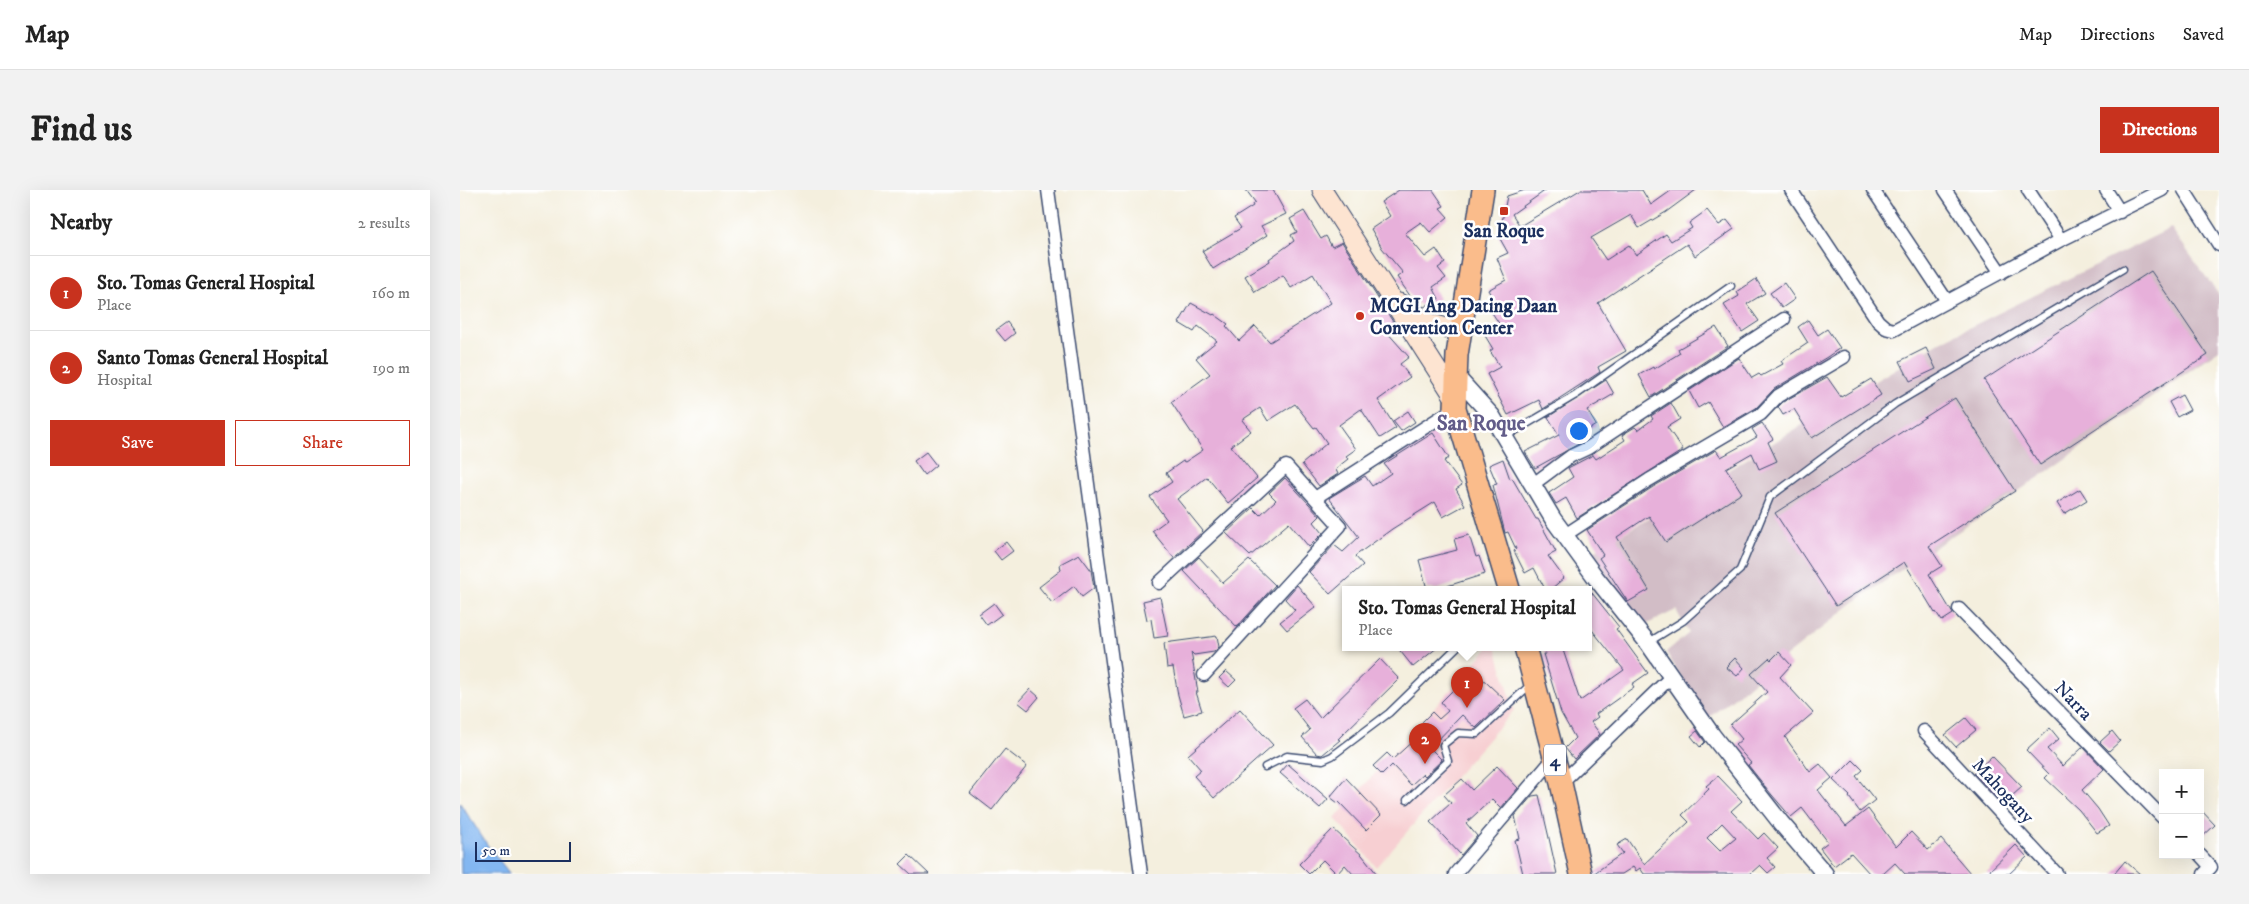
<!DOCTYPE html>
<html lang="en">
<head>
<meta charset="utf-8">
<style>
	:root { --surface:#fff; --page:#f2f2f2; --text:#222; --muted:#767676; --line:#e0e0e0; --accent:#c8321e }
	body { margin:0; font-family:"IM FELL DW Pica",serif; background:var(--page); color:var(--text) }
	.controls { position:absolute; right:15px; bottom:15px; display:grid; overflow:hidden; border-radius:0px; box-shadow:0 5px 20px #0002 }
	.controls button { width:45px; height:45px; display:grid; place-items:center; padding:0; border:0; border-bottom:1px solid var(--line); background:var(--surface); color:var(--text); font:25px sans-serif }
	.scale { position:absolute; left:15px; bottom:12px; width:96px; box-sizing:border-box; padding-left:5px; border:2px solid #1b2f5e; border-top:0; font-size:14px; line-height:18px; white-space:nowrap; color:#1b2f5e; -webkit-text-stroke:4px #fff; paint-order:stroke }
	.you { position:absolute; left:1118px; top:240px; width:18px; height:18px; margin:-12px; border:4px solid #fff; border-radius:50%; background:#1a73e8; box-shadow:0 0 0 8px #1a73e833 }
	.badge { display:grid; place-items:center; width:32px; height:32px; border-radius:50%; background:var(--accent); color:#fff; font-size:16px; font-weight:700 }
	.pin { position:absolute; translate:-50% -41px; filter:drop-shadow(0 1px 2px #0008) }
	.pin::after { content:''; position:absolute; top:26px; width:18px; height:15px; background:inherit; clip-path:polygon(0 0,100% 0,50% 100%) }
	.popup { position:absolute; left:882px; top:396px; width:250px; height:65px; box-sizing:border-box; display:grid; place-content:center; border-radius:0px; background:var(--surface); filter:drop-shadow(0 1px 4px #0005); font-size:16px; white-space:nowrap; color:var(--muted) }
	.popup b { font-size:19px; color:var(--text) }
	.popup::after { content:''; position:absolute; left:50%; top:100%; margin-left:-10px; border:10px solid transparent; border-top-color:var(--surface) }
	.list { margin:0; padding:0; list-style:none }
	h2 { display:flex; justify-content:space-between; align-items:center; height:65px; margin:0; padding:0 20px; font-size:21px }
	h2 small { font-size:16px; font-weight:400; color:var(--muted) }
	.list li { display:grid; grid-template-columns:32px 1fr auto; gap:15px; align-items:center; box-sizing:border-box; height:75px; padding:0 20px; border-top:1px solid var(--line) }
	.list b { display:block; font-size:19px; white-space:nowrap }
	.list p { margin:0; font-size:16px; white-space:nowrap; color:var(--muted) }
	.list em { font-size:16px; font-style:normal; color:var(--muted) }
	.actions { display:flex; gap:10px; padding:15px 20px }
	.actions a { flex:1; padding:11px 0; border:1px solid var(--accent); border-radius:0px; text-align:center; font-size:18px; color:var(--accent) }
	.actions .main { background:var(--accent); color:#fff }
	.map { position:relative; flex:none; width:1759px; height:684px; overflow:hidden; border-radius:0px }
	header { display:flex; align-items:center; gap:30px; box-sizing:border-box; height:70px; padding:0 25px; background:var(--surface); border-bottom:1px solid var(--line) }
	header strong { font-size:24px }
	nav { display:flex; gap:28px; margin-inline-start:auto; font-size:18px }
	.intro { display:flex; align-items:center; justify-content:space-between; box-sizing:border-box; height:120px; padding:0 30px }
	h1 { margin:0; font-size:35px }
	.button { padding:12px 22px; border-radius:0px; background:var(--accent); color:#fff; font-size:18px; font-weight:700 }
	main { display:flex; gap:30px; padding:0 30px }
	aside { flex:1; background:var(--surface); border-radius:0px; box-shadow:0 5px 20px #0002 }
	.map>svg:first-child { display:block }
</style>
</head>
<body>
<header>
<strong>Map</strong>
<nav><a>Map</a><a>Directions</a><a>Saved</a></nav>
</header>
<div class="intro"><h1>Find us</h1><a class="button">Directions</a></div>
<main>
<aside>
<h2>Nearby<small>2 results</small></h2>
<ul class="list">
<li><span class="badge">1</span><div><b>Sto. Tomas General Hospital</b><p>Place</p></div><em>160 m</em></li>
<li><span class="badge">2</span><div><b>Santo Tomas General Hospital</b><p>Hospital</p></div><em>190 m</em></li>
</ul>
<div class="actions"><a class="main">Save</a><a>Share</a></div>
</aside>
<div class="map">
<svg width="1759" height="684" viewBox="0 0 1759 684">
	<rect width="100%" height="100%" fill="#fff"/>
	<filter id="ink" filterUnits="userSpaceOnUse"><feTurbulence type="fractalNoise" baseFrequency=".02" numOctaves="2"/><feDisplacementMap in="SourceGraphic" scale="10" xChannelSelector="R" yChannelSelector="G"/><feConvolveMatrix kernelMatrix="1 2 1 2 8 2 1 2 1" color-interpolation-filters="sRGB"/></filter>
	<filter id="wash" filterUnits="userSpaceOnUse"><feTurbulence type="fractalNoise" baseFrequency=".0096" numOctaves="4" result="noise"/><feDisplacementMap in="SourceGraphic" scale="20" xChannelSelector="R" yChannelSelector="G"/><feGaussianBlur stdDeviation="1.12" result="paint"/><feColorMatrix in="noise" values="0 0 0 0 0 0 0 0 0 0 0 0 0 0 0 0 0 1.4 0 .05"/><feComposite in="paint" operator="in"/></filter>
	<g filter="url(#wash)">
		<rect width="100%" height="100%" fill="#f4efde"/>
		<!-- built -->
		<path fill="#f7cfd2" d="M 1029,457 L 1036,457 L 1054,520 L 916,677 L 875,628 Z"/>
		<!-- industrial -->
		<path fill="#d2bdc6" d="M 1711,38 L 1759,105 L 1759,160 L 1578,288 L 1401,407 L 1247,529 L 1206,462 L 1229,443 L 1216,420 L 1179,438 L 1126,366 L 1478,153 Z"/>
		<!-- water -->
		<path fill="#83b7f1" stroke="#4f73a8" d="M 0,613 L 28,656 L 50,684 L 1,684 Z"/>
		<g id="blocks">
			<!-- building -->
			<path fill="#e7b0da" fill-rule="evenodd" d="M 786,0 L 813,0 L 826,24 L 801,36 L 807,45 L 753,79 L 742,61 L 781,38 L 774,28 L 793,16 L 792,14 L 795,12 Z
				M 939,0 L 973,0 L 984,16 L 980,18 L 988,27 L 970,42 L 961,32 L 945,43 L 965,67 L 976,59 L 985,73 L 978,78 L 986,88 L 973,97 L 979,109 L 964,117 L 953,110 L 937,87 L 943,83 L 922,58 L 911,39 L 930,26 L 921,12 Z
				M 1065,0 L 1086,0 L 1052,24 L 1060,36 L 1120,0 L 1182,0 L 1191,15 L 1212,0 L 1236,0 L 1206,22 L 1179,38 L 1171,25 L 1131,48 L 1146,70 L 1169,55 L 1176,65 L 1206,44 L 1211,51 L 1232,38 L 1229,33 L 1247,20 L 1259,35 L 1267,30 L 1274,39 L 1235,66 L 1227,54 L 1138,113 L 1166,161 L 1138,177 L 1140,182 L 1083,219 L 1079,210 L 1048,225 L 1027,184 L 1040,177 L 1030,161 L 1033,159 L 1024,144 L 1040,135 L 1029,118 L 1036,114 L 1028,100 L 1046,90 L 1037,68 L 1048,63 L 1039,47 L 1047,6 Z
				M 844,21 L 861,49 L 866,46 L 872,57 L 882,52 L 935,135 L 926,141 L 949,167 L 940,174 L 950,187 L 918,210 L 936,238 L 920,248 L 901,219 L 879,235 L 896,259 L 886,266 L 888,269 L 879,276 L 876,280 L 878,284 L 859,296 L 842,274 L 867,253 L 856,237 L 854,238 L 835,214 L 808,231 L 800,218 L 782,230 L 791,241 L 771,256 L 797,288 L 768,313 L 747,287 L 717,309 L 743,341 L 714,368 L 692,341 L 707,330 L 690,307 L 712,292 L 706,283 L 723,271 L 725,272 L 743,260 L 711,212 L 750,184 L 736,168 L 757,151 L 738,136 L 734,142 L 719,133 L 731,113 L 753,125 L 754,124 L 768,134 L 766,136 L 779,151 L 795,136 L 810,152 L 871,113 L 853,84 L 831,98 L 823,85 L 795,102 L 785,86 L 810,71 L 809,69 L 834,51 L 831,45 L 837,42 L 830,29 Z
				M 1691,81 L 1748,165 L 1580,275 L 1524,190 Z
				M 1296,89 L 1305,103 L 1287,114 L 1299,131 L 1282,142 L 1264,115 L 1279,106 L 1277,102 Z
				M 1324,93 L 1335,109 L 1322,118 L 1310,103 Z
				M 1348,130 L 1358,145 L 1367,139 L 1380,158 L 1367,167 L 1314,199 L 1296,218 L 1263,237 L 1248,212 L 1238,218 L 1229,201 L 1279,168 L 1292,188 L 1299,184 L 1301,186 L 1323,174 L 1321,171 L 1348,153 L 1338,137 Z
				M 547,132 L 555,143 L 545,151 L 536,140 Z
				M 1256,137 L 1268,156 L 1191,207 L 1179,185 L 1193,177 L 1194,179 L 1220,163 L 1218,159 Z
				M 1466,158 L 1476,179 L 1450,191 L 1440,171 Z
				M 1367,187 L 1381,207 L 1411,189 L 1421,205 L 1352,248 L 1334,219 L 1323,225 L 1318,217 L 1323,212 Z
				M 1146,190 L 1154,204 L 1127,220 L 1136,235 L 1121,244 L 1124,251 L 1075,278 L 1065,262 L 1099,245 L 1088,227 Z
				M 1722,205 L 1730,220 L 1717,227 L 1709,212 Z
				M 1495,208 L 1555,301 L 1469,356 L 1482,376 L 1469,384 L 1493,424 L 1482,431 L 1476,422 L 1475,423 L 1444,372 L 1376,416 L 1315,323 Z
				M 1211,213 L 1220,229 L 1207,237 L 1223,260 L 1117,328 L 1106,308 L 1096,314 L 1089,303 L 1113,287 L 1108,278 L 1133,265 L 1136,269 L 1165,250 L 1162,245 L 1175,237 L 1178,240 L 1193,229 L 1191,226 Z
				M 948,221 L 955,232 L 941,241 L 933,231 Z
				M 1302,233 L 1313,249 L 1308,252 L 1317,271 L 1299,279 L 1292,263 L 1266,278 L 1282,303 L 1206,352 L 1189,326 L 1157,347 L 1189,400 L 1168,412 L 1139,368 L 1143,365 L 1127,340 L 1193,297 L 1256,260 L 1261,267 L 1297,247 L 1292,239 Z
				M 973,243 L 989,268 L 984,271 L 1002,295 L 996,299 L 1005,315 L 983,327 L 975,312 L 932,339 L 895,366 L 903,375 L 870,404 L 849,382 L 874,355 L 883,362 L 899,347 L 869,308 L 905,286 L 912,296 L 931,283 L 924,274 Z
				M 466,262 L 476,275 L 464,285 L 454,271 Z
				M 1043,269 L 1050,289 L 1052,288 L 1076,329 L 1078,329 L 1096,362 L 1088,366 L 1104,388 L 1091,399 L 1085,399 L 1074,378 L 1065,383 L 1054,361 L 1056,359 L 1048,342 L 1045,343 L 1033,295 L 1037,294 L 1029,275 Z
				M 825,288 L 860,326 L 854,332 L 863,343 L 849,357 L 829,333 L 790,366 L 766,343 L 793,318 L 800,325 L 816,310 L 809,303 Z
				M 1620,299 L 1627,310 L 1604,324 L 1597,313 Z
				M 1009,345 L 1016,367 L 1019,366 L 1025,384 L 978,399 L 967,399 L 959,370 L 997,360 L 994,349 Z
				M 546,352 L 553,361 L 541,370 L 534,361 Z
				M 619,364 L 631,380 L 634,398 L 622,407 L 614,396 L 592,413 L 579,397 L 601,380 L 600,374 Z
				M 739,367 L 763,393 L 789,370 L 815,395 L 777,437 L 724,381 Z
				M 837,395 L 856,417 L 827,440 L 820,432 L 835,420 L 825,409 Z
				M 1128,398 L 1159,437 L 1156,439 L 1188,483 L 1172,494 L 1174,497 L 1136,524 L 1138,527 L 1131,532 L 1140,544 L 1114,569 L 1105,558 L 1115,548 L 1101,523 L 1083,464 L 1086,464 L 1083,457 L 1102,457 L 1120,511 L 1164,480 L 1128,435 Z
				M 700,407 L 708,446 L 694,448 L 691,429 L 687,430 L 683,411 Z
				M 534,413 L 542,424 L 527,435 L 519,424 Z
				M 757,446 L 759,457 L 754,462 L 734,465 L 731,462 L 738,502 L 736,502 L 742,521 L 724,526 L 718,505 L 713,477 L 707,478 L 704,453 Z
				M 937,457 L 978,457 L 953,477 Z
				M 1319,462 L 1331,475 L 1320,487 L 1353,523 L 1325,547 L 1350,582 L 1360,574 L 1372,588 L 1358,600 L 1386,636 L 1408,619 L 1436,657 L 1451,642 L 1468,660 L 1481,649 L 1511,684 L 1445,684 L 1435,673 L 1423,684 L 1410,684 L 1391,663 L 1374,676 L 1360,658 L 1368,652 L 1342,618 L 1331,627 L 1312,605 L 1288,575 L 1291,573 L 1275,555 L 1282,549 L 1270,535 L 1307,502 L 1291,484 L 1309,468 L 1311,470 Z
				M 1275,468 L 1284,478 L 1277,486 L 1266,477 Z
				M 920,469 L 939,489 L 878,549 L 880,550 L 862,565 L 857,564 L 842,547 L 850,540 L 833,518 L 845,509 L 860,528 Z
				M 1013,480 L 1045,510 L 1016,538 L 1002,525 L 970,558 L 982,570 L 965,586 L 963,584 L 951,595 L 932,575 L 922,585 L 913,576 L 927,563 L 933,569 L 968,537 L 962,532 L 972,522 L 979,529 L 988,521 L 981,512 Z
				M 766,481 L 776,490 L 769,497 L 759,488 Z
				M 570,499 L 579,507 L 568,520 L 558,512 Z
				M 780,519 L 813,555 L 754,608 L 734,586 L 741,580 L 728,565 Z
				M 1506,528 L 1516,540 L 1496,557 L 1485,545 Z
				M 1590,538 L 1599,549 L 1587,559 L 1603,576 L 1623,557 L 1644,579 L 1622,600 L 1638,619 L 1649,636 L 1637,643 L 1619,620 L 1585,588 L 1589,584 L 1566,560 Z
				M 1237,541 L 1245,552 L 1240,557 L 1231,546 Z
				M 1652,541 L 1660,551 L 1649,561 L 1640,552 Z
				M 545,559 L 567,576 L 532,620 L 510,603 Z
				M 1532,566 L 1562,597 L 1543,614 L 1514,583 Z
				M 1393,570 L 1403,580 L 1396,586 L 1415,610 L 1400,622 L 1389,607 L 1390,606 L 1373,590 Z
				M 828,574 L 868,609 L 860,618 L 820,583 Z
				M 1037,576 L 1058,598 L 1041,618 L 1032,609 L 1006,633 L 1017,646 L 1001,665 L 970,632 L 991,613 L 984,605 L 1002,589 L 1012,600 Z
				M 1258,586 L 1282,611 L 1271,621 L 1298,649 L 1304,643 L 1318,658 L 1307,668 L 1315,677 L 1308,683 L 1300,675 L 1290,684 L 1184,684 L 1180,678 L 1176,681 L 1173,677 L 1162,684 L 1133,684 L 1163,663 L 1157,655 L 1167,649 L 1184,674 L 1229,632 L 1222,625 L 1249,599 L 1246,596 ZM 1262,633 L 1276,648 L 1260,661 L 1247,648 Z
				M 886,588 L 921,625 L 906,640 L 879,612 L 878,613 L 870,607 Z
				M 1079,605 L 1089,648 L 1097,684 L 1063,684 L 1055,650 L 1060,649 L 1055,626 L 1072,606 Z
				M 1740,619 L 1755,635 L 1740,649 Z
				M 873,639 L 902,665 L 917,684 L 893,684 L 885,675 L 877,684 L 863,670 L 849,684 L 839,674 Z
				M 1556,655 L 1567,667 L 1549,684 L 1526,684 Z
				M 449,665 L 469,684 L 451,684 L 440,674 Z
				M 1665,671 L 1680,684 L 1654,684 Z"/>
		</g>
	</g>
	<g filter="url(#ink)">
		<use href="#blocks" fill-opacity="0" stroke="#3c4c71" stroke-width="1"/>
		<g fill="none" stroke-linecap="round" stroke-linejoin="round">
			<defs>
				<path id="service" d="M 1045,247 L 1116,205 L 1271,96
					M 1189,452 L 1223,431 L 1280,380 L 1310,307 L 1435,214 L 1663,79
					M 805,577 L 827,566 L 863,570 L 872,566 L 929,523 L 997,457
					M 947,610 L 988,571 L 983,555 L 998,543 L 1017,544 L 1070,495"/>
				<path id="minor" d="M 588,0 L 681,684
					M 1331,0 L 1418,131 L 1426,138 L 1434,140 L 1601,50 L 1702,0
					M 1413,0 L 1487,111
					M 1485,0 L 1541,83
					M 1568,0 L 1601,50
					M 1646,0 L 1660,22
					M 1724,0 L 1759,55
					M 1072,295 L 1111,266 L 1128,258 L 1324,129
					M 855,308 L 995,218
					M 1105,345 L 1189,290 L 1301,224 L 1318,206 L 1384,167
					M 699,393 L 826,276 L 880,336 L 744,485
					M 1499,419 L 1703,628
					M 1464,541 L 1597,684
					M 1101,593 L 1211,487
					M 1740,665 L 1751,677 L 1744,684
					M 995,684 L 1094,568"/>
				<path id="tertiary" d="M 995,185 L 1032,226 L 1093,329 L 1136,388 L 1188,453 L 1252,545 L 1321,633 L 1365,684"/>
				<path id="secondary" d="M 862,0 L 995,208
					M 939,113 L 963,131 L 1000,142"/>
				<path id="trunk" d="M 1023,0 L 997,165 L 995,218 L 1049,399
					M 1065,457 L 1101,593 L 1121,684"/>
			</defs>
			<!-- service casing -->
			<use href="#service" stroke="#3c4c71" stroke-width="9"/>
			<!-- minor casing -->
			<use href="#minor" stroke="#3c4c71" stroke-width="15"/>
			<!-- tertiary casing -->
			<use href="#tertiary" stroke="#3c4c71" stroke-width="19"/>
			<!-- secondary casing -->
			<use href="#secondary" stroke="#3c4c71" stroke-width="21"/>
			<!-- trunk casing -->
			<use href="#trunk" stroke="#3c4c71" stroke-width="24"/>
			<!-- service -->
			<use href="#service" stroke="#fff" stroke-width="6"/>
			<!-- minor -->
			<use href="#minor" stroke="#fff" stroke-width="12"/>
			<!-- tertiary -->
			<use href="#tertiary" stroke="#fff" stroke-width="16"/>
			<!-- secondary -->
			<use href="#secondary" stroke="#fde4d1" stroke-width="19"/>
			<!-- trunk -->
			<use href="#trunk" stroke="#fabc8b" stroke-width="21"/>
		</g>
	</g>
	<!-- markers -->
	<g fill="#c8321e" stroke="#fff" stroke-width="2">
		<rect x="1039" y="16" width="10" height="10" rx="2.5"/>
		<circle cx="900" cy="126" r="5"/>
	</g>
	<g text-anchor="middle" stroke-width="5" stroke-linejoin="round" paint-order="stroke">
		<!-- shield labels -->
		<rect fill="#fff" stroke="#5f6d8e" stroke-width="1" x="1084" y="554.5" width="22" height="31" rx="4"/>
		<g font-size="18" font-weight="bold" fill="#1b2f5e">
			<text x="1095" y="576">4</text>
		</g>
		<!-- poi labels -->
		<g font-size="19" font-weight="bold" fill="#1b2f5e" stroke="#fff">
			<text x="1044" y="47">San Roque</text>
			<text x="910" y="122" text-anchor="start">MCGI Ang Dating Daan<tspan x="910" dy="22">Convention Center</tspan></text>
		</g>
		<!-- street labels -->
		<g font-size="19" fill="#1b2f5e" stroke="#fff">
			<text transform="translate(1614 510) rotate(46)" y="7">Narra</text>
			<text transform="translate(1544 600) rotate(47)" y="7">Mahogany</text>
		</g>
		<!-- quarter labels -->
		<g font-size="21" font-weight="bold" fill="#625c89" stroke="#fff">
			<text x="1021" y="240">San Roque</text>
		</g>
	</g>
</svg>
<div class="controls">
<button>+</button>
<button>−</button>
</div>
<div class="scale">50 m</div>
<div class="you"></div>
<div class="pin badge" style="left:1007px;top:518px">1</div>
<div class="popup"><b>Sto. Tomas General Hospital</b>Place</div>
<div class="pin badge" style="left:965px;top:574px">2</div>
</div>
</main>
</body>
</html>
